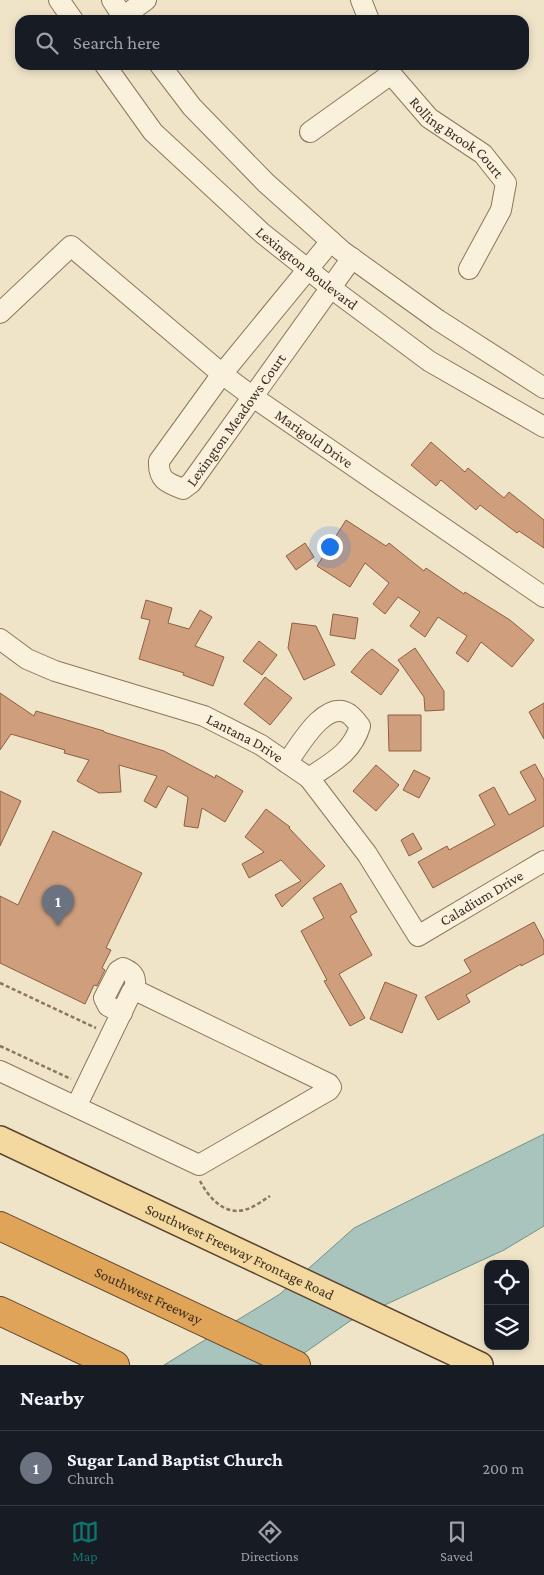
<!DOCTYPE html>
<html lang="en">
<head>
<meta charset="utf-8">
<style>
	:root { --surface:#171b24; --page:#20242c; --text:#f1f3f6; --muted:#9ea1a6; --line:#363941; --accent:#0f766e }
	body { margin:0; font-family:"Crimson Pro",serif; background:var(--page); color:var(--text) }
	.controls { position:absolute; right:15px; bottom:15px; display:grid; overflow:hidden; border-radius:10px; box-shadow:0 2px 8px #0003 }
	.controls button { width:45px; height:45px; display:grid; place-items:center; padding:0; border:0; border-bottom:1px solid var(--line); background:var(--surface); color:var(--text); font:25px sans-serif }
	.you { position:absolute; left:329px; top:546px; width:18px; height:18px; margin:-12px; border:4px solid #fff; border-radius:50%; background:#1a73e8; box-shadow:0 0 0 8px #1a73e833 }
	.badge { display:grid; place-items:center; width:32px; height:32px; border-radius:50%; background:var(--accent); color:#fff; font-size:16px; font-weight:700 }
	.pin { position:absolute; translate:-50% -41px; filter:drop-shadow(0 1px 2px #0008) }
	.pin::after { content:''; position:absolute; top:26px; width:18px; height:15px; background:inherit; clip-path:polygon(0 0,100% 0,50% 100%) }
	.list { margin:0; padding:0; list-style:none }
	h2 { display:flex; justify-content:space-between; align-items:center; height:65px; margin:0; padding:0 20px; font-size:21px }
	h2 small { font-size:16px; font-weight:400; color:var(--muted) }
	.list li { display:grid; grid-template-columns:32px 1fr auto; gap:15px; align-items:center; box-sizing:border-box; height:75px; padding:0 20px; border-top:1px solid var(--line) }
	.list b { display:block; font-size:19px; white-space:nowrap }
	.list p { margin:0; font-size:16px; white-space:nowrap; color:var(--muted) }
	.list em { font-size:16px; font-style:normal; color:var(--muted) }
	.icon { flex:none; width:28px; height:28px; fill:none; stroke:currentColor; stroke-width:2; stroke-linecap:round; stroke-linejoin:round }
	.map { position:relative; flex:none; width:544px; height:1365px; overflow:hidden }
	.search { position:absolute; background:var(--surface); box-shadow:0 2px 8px #0003; left:15px; right:15px; top:15px; height:55px; display:flex; align-items:center; gap:12px; box-sizing:border-box; padding:0 18px; border-radius:15px; color:var(--muted); font-size:19px }
	.sheet { height:140px; background:var(--surface) }
	nav { display:flex; justify-content:space-around; align-items:center; box-sizing:border-box; height:70px; border-top:1px solid var(--line); background:var(--surface); font-size:14px; color:var(--muted) }
	nav a { display:grid; justify-items:center; gap:2px }
	nav .on { color:var(--accent) }
	.map>svg:first-child { display:block }
</style>
</head>
<body>
<div class="map">
<svg width="544" height="1365" viewBox="0 0 544 1365">
	<rect width="100%" height="100%" fill="#f0e4c8"/>
	<!-- water -->
	<path fill="#a9c4bc" stroke="#6f938a" d="M 544,1134 L 544,1226 L 504,1250 L 350,1321 L 287,1365 L 164,1365 L 280,1294 L 354,1228 Z"/>
	<!-- building -->
	<path fill="#cf9f7d" stroke="#8d5f41" d="M 431,442 L 465,472 L 468,468 L 504,498 L 509,492 L 544,520 L 544,548 L 519,531 L 517,533 L 480,505 L 476,510 L 441,480 L 436,486 L 411,465 Z
		M 346,520 L 386,546 L 389,543 L 424,571 L 426,568 L 464,594 L 465,592 L 510,620 L 534,640 L 512,667 L 481,642 L 468,662 L 456,653 L 467,636 L 438,617 L 425,637 L 410,626 L 420,612 L 398,597 L 385,614 L 373,604 L 389,583 L 365,563 L 350,587 L 317,566 Z
		M 305,543 L 314,557 L 296,570 L 286,556 Z
		M 146,600 L 172,608 L 168,623 L 189,629 L 200,610 L 212,617 L 195,646 L 224,657 L 213,686 L 183,675 L 184,673 L 139,659 L 150,620 L 141,618 Z
		M 333,614 L 358,618 L 355,639 L 330,635 Z
		M 292,623 L 316,626 L 335,665 L 304,680 L 288,648 Z
		M 259,641 L 277,655 L 262,675 L 243,661 Z
		M 415,648 L 444,691 L 444,710 L 425,711 L 424,697 L 398,660 Z
		M 372,649 L 399,670 L 381,695 L 351,672 L 366,654 Z
		M 265,677 L 292,698 L 270,725 L 244,704 Z
		M 0,693 L 34,716 L 36,711 L 104,731 L 104,732 L 164,751 L 215,778 L 216,775 L 243,791 L 225,822 L 202,808 L 198,828 L 184,826 L 188,797 L 168,786 L 156,808 L 144,801 L 157,776 L 119,765 L 121,792 L 99,793 L 77,781 L 89,760 L 64,753 L 65,750 L 11,734 L 0,750 Z
		M 544,703 L 544,739 L 529,712 Z
		M 388,715 L 421,715 L 421,751 L 389,751 Z
		M 535,764 L 544,780 L 544,826 L 433,888 L 418,862 L 447,846 L 449,850 L 495,825 L 479,795 L 494,787 L 509,815 L 536,800 L 520,772 Z
		M 376,765 L 399,785 L 376,811 L 353,791 Z
		M 414,770 L 430,778 L 419,798 L 403,790 Z
		M 0,791 L 21,801 L 0,846 Z
		M 266,809 L 290,827 L 289,828 L 325,866 L 282,907 L 275,895 L 301,881 L 281,860 L 249,878 L 242,864 L 264,852 L 245,837 Z
		M 53,831 L 142,873 L 106,948 L 111,950 L 102,968 L 105,970 L 97,986 L 94,985 L 85,1004 L 0,963 L 0,896 L 18,905 Z
		M 413,833 L 422,849 L 409,856 L 401,840 Z
		M 341,883 L 357,912 L 350,916 L 372,955 L 339,974 L 365,1018 L 350,1026 L 324,981 L 327,980 L 301,931 L 324,918 L 313,898 Z
		M 534,922 L 544,941 L 544,954 L 521,966 L 521,964 L 466,995 L 470,1002 L 438,1020 L 425,997 L 471,972 L 464,960 Z
		M 385,982 L 417,995 L 402,1033 L 370,1019 Z"/>
	<g fill="none" stroke-linecap="round" stroke-linejoin="round">
		<defs>
			<g id="minor">
				<path d="M 59,0 L 73,20"/>
				<path d="M 112,0 L 125,20"/>
				<path d="M 361,0 L 369,20"/>
				<path d="M 119,20 L 146,0"/>
				<path id="s1" d="M 105,65 L 153,132 L 262,233 L 335,291 L 429,361 L 544,427"/>
				<path d="M 160,65 L 192,107 L 266,183 L 342,251 L 438,320 L 544,388"/>
				<path id="s2" d="M 387,65 L 391,74 L 429,118 L 483,154 L 506,183 L 501,210 L 469,269"/>
				<path d="M 310,132 L 391,74"/>
				<path id="s3" d="M 331,241 L 222,374 L 159,461 C 158,480 167,483 183,489 L 191,483 L 352,258"/>
				<path id="s4" d="M 0,313 L 71,246 L 222,374 L 253,397 L 544,597"/>
				<path id="s5" d="M 0,639 L 27,659 L 55,671 L 204,716 L 261,745 L 309,778 L 367,854 L 418,936 L 544,861"/>
				<path d="M 287,763 C 298,748 325,698 349,714 C 353,717 357,722 360,726 C 352,753 331,763 309,778"/>
				<path d="M 122,1013 L 108,1006 L 104,998 L 118,971 L 123,968 C 135,973 136,978 135,990"/>
				<path d="M 0,1071 L 199,1165 L 329,1090 L 331,1087 L 329,1084 L 135,990 L 132,991 L 76,1107"/>
			</g>
			<g id="major">
				<path id="s6" d="M 0,1139 L 480,1365"/>
			</g>
			<g id="highway">
				<path id="s7" d="M 0,1226 L 296,1365"/>
				<path d="M 0,1311 L 115,1365"/>
			</g>
		</defs>
		<!-- minor casing -->
		<use href="#minor" stroke="#8d765c" stroke-width="22"/>
		<!-- major casing -->
		<use href="#major" stroke="#5b4430" stroke-width="28"/>
		<!-- highway casing -->
		<use href="#highway" stroke="#5b4430" stroke-width="30"/>
		<!-- path -->
		<path stroke="#8d765c" stroke-width="2.5" stroke-dasharray="4 2.5" stroke-linecap="butt" d="M 0,983 L 96,1028
			M 0,1046 L 71,1079
			M 200,1181 C 209,1198 224,1215 244,1210 C 253,1208 262,1201 270,1196"/>
		<!-- minor -->
		<use href="#minor" stroke="#faf1dc" stroke-width="20"/>
		<!-- major -->
		<use href="#major" stroke="#f3d9a0" stroke-width="25"/>
		<!-- highway -->
		<use href="#highway" stroke="#e0a458" stroke-width="28"/>
	</g>
	<g text-anchor="middle" stroke-width="4" stroke-linejoin="round" paint-order="stroke">
		<!-- street labels -->
		<g font-size="15" fill="#3d2e20" stroke="#f7eed8">
			<text dy="5" stroke="none"><textPath href="#s2" startOffset="102">Rolling Brook Court</textPath></text>
			<text dy="5" stroke="none"><textPath href="#s1" startOffset="288">Lexington Boulevard</textPath></text>
			<text dy="5" stroke="none"><textPath href="#s3" startOffset="408">Lexington Meadows Court</textPath></text>
			<text dy="5" stroke="none"><textPath href="#s4" startOffset="408">Marigold Drive</textPath></text>
			<text dy="5" stroke="none"><textPath href="#s5" startOffset="266">Lantana Drive</textPath></text>
			<text dy="5" stroke="none"><textPath href="#s5" startOffset="608">Caladium Drive</textPath></text>
			<text dy="5" stroke="none"><textPath href="#s6" startOffset="265">Southwest Freeway Frontage Road</textPath></text>
			<text dy="5" stroke="none"><textPath href="#s7" startOffset="164">Southwest Freeway</textPath></text>
		</g>
	</g>
</svg>
<div class="controls">
<button><svg class="icon" aria-label="locate" viewBox="0 0 24 24"><circle cx="12" cy="12" r="6"/><path d="M12 2v4M12 18v4M2 12h4M18 12h4"/></svg></button>
<button><svg class="icon" aria-label="layers" viewBox="0 0 24 24"><path d="M12 4l9 5-9 5-9-5zM3 14l9 5 9-5"/></svg></button>
</div>
<div class="you"></div>
<div class="pin badge" style="left:58px;top:926px;background:#6b7280">1</div>
<div class="search"><svg class="icon" aria-label="search" viewBox="0 0 24 24"><circle cx="10" cy="10" r="6"/><path d="M15 15l6 6"/></svg>Search here</div>
</div>
<section class="sheet">
<h2>Nearby<small></small></h2>
<ul class="list">
<li><span class="badge" style="background:#6b7280">1</span><div><b>Sugar Land Baptist Church</b><p>Church</p></div><em>200 m</em></li>
</ul>
</section>
<nav>
<a class="on"><svg class="icon" aria-label="map" viewBox="0 0 24 24"><path d="M3 6l6-2 6 2 6-2v14l-6 2-6-2-6 2zM9 4v14M15 6v14"/></svg>Map</a>
<a><svg class="icon" aria-label="directions" viewBox="0 0 24 24"><path d="M12 3l9 9-9 9-9-9zM9 14v-3h6M13 9l2 2-2 2"/></svg>Directions</a>
<a><svg class="icon" aria-label="saved" viewBox="0 0 24 24"><path d="M7 4h10v16l-5-4-5 4z"/></svg>Saved</a>
</nav>
</body>
</html>
